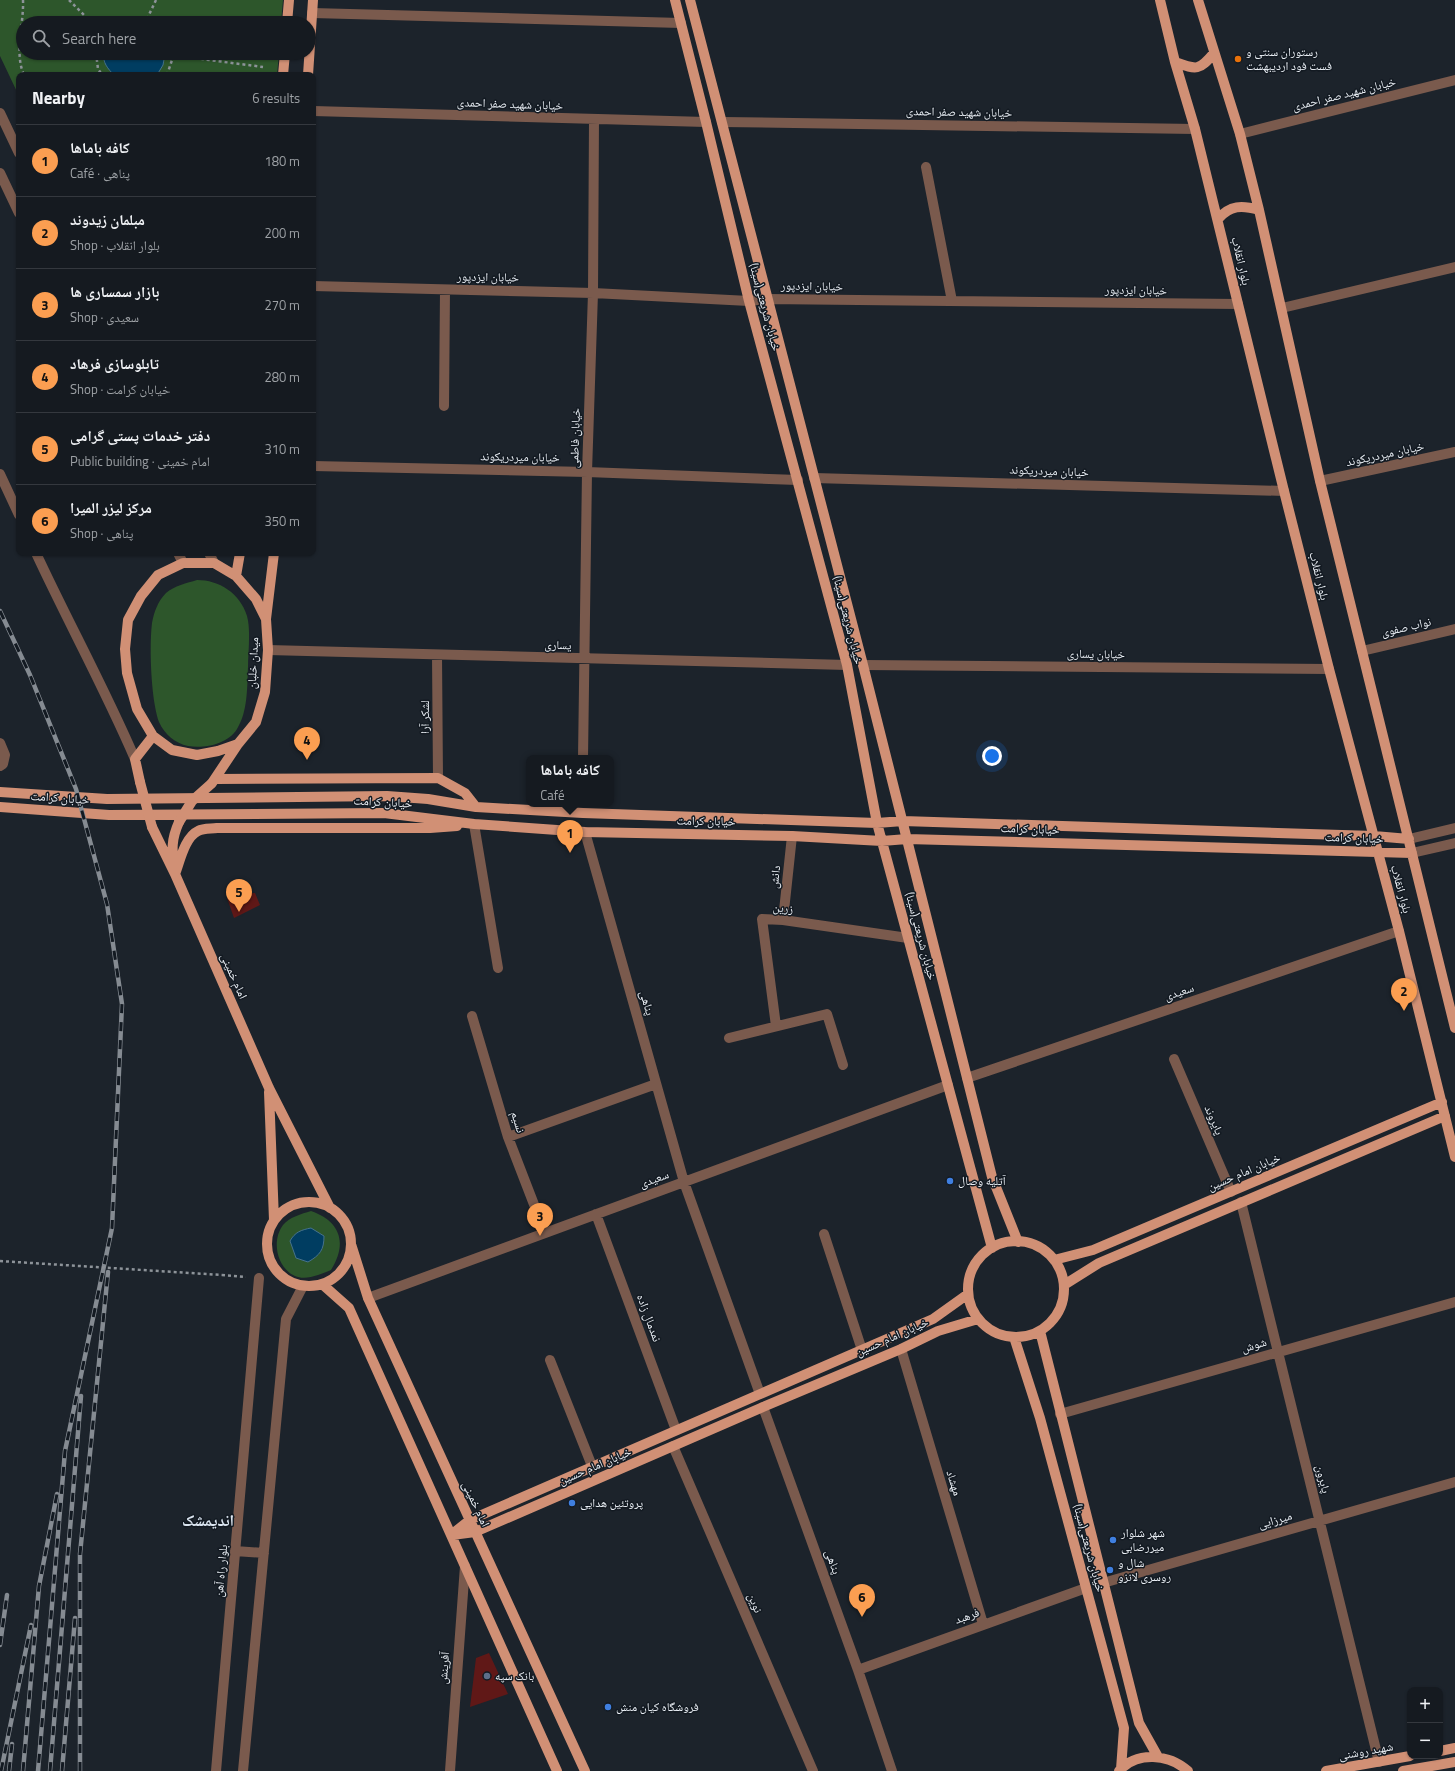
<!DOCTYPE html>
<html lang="en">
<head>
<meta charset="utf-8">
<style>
	:root { --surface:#151a20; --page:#22272d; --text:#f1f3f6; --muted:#9da1a5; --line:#34383e; --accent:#fb9e51 }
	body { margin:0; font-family:"Titillium Web","Noto Naskh Arabic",sans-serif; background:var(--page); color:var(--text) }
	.controls { position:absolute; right:12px; bottom:12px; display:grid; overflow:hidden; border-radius:8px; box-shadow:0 1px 3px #0004 }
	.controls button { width:36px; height:36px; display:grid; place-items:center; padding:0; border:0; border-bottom:1px solid var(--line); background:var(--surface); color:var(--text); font:20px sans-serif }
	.you { position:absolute; left:992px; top:756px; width:14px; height:14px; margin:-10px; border:3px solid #fff; border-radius:50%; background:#1a73e8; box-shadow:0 0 0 6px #1a73e833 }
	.badge { display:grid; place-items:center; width:26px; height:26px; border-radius:50%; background:var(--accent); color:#111; font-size:13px; font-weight:700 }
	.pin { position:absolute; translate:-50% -33px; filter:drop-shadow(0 1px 2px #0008) }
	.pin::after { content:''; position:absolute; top:21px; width:14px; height:12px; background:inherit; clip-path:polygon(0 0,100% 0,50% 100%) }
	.popup { position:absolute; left:526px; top:755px; width:88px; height:52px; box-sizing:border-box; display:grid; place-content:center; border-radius:8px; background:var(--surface); filter:drop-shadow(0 1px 3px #0005); font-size:13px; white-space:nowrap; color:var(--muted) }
	.popup b { font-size:15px; color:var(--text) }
	.popup::after { content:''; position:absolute; left:50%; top:100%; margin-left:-8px; border:8px solid transparent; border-top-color:var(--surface) }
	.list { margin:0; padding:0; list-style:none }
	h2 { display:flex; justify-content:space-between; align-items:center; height:52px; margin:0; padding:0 16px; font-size:17px }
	h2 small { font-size:13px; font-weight:400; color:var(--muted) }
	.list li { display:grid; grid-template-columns:26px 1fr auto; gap:12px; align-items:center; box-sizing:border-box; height:72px; padding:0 16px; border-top:1px solid var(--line) }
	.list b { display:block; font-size:15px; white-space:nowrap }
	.list p { margin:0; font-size:13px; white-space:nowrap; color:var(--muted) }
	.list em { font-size:13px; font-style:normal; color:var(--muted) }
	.icon { flex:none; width:22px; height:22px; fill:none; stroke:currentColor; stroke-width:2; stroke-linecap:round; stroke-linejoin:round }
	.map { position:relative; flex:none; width:1455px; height:1771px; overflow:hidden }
	.search { position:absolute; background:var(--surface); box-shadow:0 1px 3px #0004; left:16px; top:16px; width:300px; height:44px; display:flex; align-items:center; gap:10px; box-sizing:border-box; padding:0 14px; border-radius:22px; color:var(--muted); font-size:15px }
	.panel { position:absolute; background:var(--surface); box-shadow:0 1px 3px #0004; left:16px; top:72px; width:300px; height:484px; border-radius:8px }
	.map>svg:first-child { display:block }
</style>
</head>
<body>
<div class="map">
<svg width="1455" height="1771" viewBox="0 0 1455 1771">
	<rect width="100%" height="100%" fill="#1c232b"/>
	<!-- green -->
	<path fill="#2d562b" d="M 0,0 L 283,0 L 281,23 L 23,23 L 23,53 L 279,53 L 277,75 L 19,75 L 19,96 L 0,56 Z
		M 197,580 C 219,580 240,593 247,616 C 251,630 248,652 248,667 C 247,688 248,711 237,729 C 228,744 204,749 188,746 C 175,743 165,735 159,722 C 151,700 149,647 152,623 C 154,612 158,601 166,593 C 174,586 187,583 197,580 Z
		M 311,1211 C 340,1221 348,1243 331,1270 C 321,1274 306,1281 295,1276 C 277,1268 271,1241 283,1225 C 290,1217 301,1214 311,1211 Z"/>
	<!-- water -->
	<path fill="#003d61" stroke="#46728d" d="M 104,53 L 164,53 L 165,54 L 163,65 L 157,75 L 114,75 C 108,69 102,62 104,53 Z
		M 311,1228 L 324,1236 C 324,1250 320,1255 308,1262 L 296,1258 L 290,1241 C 295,1232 301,1230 311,1228 Z"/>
	<!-- building -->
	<path fill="#601817" d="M 255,893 L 260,905 L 234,918 L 227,898 L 236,894 Z
		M 489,1653 L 508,1694 L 470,1707 L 476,1658 Z"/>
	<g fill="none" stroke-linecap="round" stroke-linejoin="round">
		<!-- path -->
		<path stroke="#8d9399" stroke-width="2.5" stroke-dasharray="3 3" stroke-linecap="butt" d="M 23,0 C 24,24 14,53 24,75
			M 69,0 L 92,23
			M 147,19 L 156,0
			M 114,23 C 128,17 141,16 154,23
			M 96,53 L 98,69 L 102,75
			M 171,55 L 263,67
			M 167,75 L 172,60 L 171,53
			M 222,1275 L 246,1277"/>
		<!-- minor -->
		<path stroke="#7a5a4d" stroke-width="10" d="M 312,13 L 681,23
			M 313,111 L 706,122
			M 0,113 L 19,153
			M 722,122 L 1195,129
			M 1240,134 L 1455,80
			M 926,167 L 952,301
			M 0,173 L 19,213
			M 313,286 L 593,293 L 749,301 L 767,299 L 1238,304
			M 1282,308 L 1455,267
			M 444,406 L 445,290
			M 313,466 L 587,472 L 798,480
			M 0,474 L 19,515
			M 814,478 L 1284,491
			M 1320,481 L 1455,452
			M 36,553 C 68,622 105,689 135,759
			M 178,553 L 183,563
			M 209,553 L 214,563
			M 268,650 L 847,665
			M 1362,651 L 1455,629
			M 437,655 L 438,778
			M 863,665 L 1329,669
			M 0,743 L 5,755 L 3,764 L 0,766
			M 583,758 L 587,472 L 593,293 L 594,119
			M 474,824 L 498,968
			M 585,832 L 684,1182 L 760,1394
			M 1409,839 L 1455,828
			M 1412,853 L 1455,843
			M 783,920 L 792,836
			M 472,1016 L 508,1137 L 545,1233
			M 776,1026 L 762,919 L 783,920 L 908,938
			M 729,1038 L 827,1014 L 843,1065
			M 1174,1059 L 1231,1192
			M 967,1078 L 1399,931
			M 508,1137 L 656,1084
			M 1241,1202 L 1379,1762
			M 596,1214 L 676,1430
			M 824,1234 L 862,1350
			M 368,1298 L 948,1085
			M 901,1349 L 983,1624
			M 550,1360 L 592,1466
			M 763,1407 L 858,1670 L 892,1771
			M 1060,1414 L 1455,1302
			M 673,1446 L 813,1771
			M 235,1551 L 264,1553
			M 1103,1583 L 1455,1482
			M 858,1670 L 1086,1588
			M 216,1771 L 259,1278
			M 243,1771 L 286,1319 L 303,1286
			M 450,1771 L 465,1566"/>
		<!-- major -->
		<path stroke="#d19075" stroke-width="10" d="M 675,0 L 706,122 L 749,301 L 847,665 L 877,823 L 992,1248
			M 690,0 L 863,665 L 992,1177 L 1018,1242
			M 1160,0 L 1175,62 L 1195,129 L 1284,491 L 1329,669 L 1399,931 L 1455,1157
			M 1198,0 L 1240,134 L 1259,210 L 1320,481 L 1455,1028
			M 287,23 L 289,0
			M 1175,62 C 1197,70 1199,71 1214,53
			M 283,75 L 285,53
			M 308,75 L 313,0
			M 1218,219 C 1230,205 1242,205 1259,210
			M 183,563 L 214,563 L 236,576 L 256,599 L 266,619 L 268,650 L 265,692 L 256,722 L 238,744 L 218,751 L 197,755 L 172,750 L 153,736 L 137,709 L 127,673 L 125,649 L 128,620 L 141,596 L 158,575 Z
			M 236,576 L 240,553
			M 266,619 L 274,553
			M 216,779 L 438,778 L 465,793 L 476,807
			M 140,782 L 135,759 L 153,736
			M 212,783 L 238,744
			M 0,792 L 107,799 L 387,796 L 428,799 L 476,807 L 583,813 L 877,823 L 903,821 L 1374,836 L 1409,839
			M 0,807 L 109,815 L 384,813 L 474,824 L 585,832 L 792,836 L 882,841 L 907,839 L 1412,853
			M 152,827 L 175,874 L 269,1088 L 330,1208
			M 174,868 C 172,849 171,840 179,822
			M 175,874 C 180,861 185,837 198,831 C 204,828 211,829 217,828 L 430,828 L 457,826
			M 269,1092 L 274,1220
			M267 1244a42 42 0 1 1 84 0a42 42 0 1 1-84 0Z
			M968 1289a48 48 0 1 1 96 0a48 48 0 1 1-96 0Z
			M 351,1244 L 368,1298 L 585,1771
			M 1054,1260 L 1093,1250 L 1442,1102
			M 322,1284 L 349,1308 L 557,1771
			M 1064,1285 L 1099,1263 L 1445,1116
			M 1040,1331 L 1139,1723 L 1158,1757
			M 1014,1337 L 1040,1418 L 1124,1728 L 1121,1769
			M 451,1535 L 470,1520 L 933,1319 L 968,1294
			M 452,1535 L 475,1532 L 763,1407 L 901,1349 L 938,1331 L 978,1319
			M 1440,1751 L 1455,1748
			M 1119,1771 C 1137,1751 1169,1754 1188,1771
			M 1326,1771 L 1410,1756
			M 1403,1771 L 1455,1762"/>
		<defs>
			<path id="rail" d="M 0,611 L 30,675 L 76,789 L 107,904 L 122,1004 L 112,1228 L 65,1451 L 38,1771
				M 0,1645 L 7,1595
				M 1,1771 L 31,1625
				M 9,1771 L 12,1744
				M 23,1771 L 39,1586 L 57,1494
				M 50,1771 L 81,1396
				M 62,1771 L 75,1618
				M 80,1771 L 80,1554 L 108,1272"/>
		</defs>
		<!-- rail casing -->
		<use href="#rail" stroke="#858b92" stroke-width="4.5"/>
		<!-- rail -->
		<use href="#rail" stroke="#131a22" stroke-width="3" stroke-dasharray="9" stroke-linecap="butt"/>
		<!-- path-bridge -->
		<path stroke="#8d9399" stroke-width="2.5" stroke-dasharray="3 3" stroke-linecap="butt" d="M 0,1261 L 222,1275"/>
		<!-- major-bridge -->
		<path stroke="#d19075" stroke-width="10" d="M 140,782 L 152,827
			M 179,822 L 192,801 L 211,784"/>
	</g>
	<!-- markers -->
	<circle fill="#e8710a" stroke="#131a22" stroke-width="1.5" cx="1238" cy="59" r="4"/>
	<g fill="#3f7fe0" stroke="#131a22" stroke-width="1.5">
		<circle cx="950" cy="1181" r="4"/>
		<circle cx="572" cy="1503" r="4"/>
		<circle cx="1113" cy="1540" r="4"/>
		<circle cx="1110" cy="1570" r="4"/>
		<circle cx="608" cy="1707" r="4"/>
	</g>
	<circle fill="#5c6f8a" stroke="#131a22" stroke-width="1.5" cx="487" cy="1676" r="4"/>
	<g text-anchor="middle" stroke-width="3" stroke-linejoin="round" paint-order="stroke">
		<!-- poi labels -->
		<g font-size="12" fill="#eaeff5" stroke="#131a22" text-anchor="start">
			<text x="1246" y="56">رستوران سنتی و<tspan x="1246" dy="14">فست فود اردیبهشت</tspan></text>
			<text x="958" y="1185">آتلیه وصال</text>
			<text x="580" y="1507">پروتئین هدایی</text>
			<text x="1121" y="1537">شهر شلوار<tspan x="1121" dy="14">میررضابی</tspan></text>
			<text x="1118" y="1567">شال و<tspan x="1118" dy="14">روسری لانزو</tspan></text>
			<text x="495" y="1680">بانک سپه</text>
			<text x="616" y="1711">فروشگاه کیان منش</text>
		</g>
		<!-- street labels -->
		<g font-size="12" fill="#eaeff5" stroke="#131a22">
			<text transform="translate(1344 94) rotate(-14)" y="4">خیابان شهید صفر احمدی</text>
			<text transform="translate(510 104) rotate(2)" y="4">خیابان شهید صفر احمدی</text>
			<text transform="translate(959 112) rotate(1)" y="4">خیابان شهید صفر احمدی</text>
			<text transform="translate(1241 261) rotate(77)" y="4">بلوار انقلاب</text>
			<text transform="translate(488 277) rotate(1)" y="4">خیابان ایزدپور</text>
			<text transform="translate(812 286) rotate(1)" y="4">خیابان ایزدپور</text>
			<text transform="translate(1136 290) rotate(1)" y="4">خیابان ایزدپور</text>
			<text transform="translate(765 307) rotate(75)" y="4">خیابان شریعتی(سینا)</text>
			<text transform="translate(575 438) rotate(-88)" y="4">خیابان فاطمی</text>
			<text transform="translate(1385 454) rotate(-12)" y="4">خیابان میردریکوند</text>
			<text transform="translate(520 457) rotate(1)" y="4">خیابان میردریکوند</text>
			<text transform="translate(1049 471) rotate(2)" y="4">خیابان میردریکوند</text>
			<text transform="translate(1319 576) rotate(76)" y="4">بلوار انقلاب</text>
			<text transform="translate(848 620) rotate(76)" y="4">خیابان شریعتی(سینا)</text>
			<text transform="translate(1406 627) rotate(-13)" y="4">نواب صفوی</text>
			<text transform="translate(558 645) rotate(2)" y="4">یساری</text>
			<text transform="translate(1096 654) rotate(1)" y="4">خیابان یساری</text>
			<text transform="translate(253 663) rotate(-87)" y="4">میدان خلبان</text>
			<text transform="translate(425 717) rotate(-90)" y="4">لشکر آرا</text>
			<text transform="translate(60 798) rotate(4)" y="4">خیابان کرامت</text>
			<text transform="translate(383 802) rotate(3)" y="4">خیابان کرامت</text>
			<text transform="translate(706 821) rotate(1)" y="4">خیابان کرامت</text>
			<text transform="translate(1030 829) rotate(2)" y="4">خیابان کرامت</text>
			<text transform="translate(1354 838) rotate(2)" y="4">خیابان کرامت</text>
			<text transform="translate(775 877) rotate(-84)" y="4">دانش</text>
			<text transform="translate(1401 889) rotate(75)" y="4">بلوار انقلاب</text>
			<text transform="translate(783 908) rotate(5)" y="4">زرین</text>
			<text transform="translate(921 936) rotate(75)" y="4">خیابان شریعتی(سینا)</text>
			<text transform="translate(234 976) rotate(66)" y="4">امام خمینی</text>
			<text transform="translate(1179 992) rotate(-19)" y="4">سعیدی</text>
			<text transform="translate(647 1003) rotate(74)" y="4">پناهی</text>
			<text transform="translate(1214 1120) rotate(67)" y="4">پایروند</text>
			<text transform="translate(518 1122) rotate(73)" y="4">نسیم</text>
			<text transform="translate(1244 1172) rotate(-23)" y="4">خیابان امام حسین</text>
			<text transform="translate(654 1179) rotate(-20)" y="4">سعیدی</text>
			<text transform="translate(649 1318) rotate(70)" y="4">نمدمال زاده</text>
			<text transform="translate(892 1337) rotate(-24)" y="4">خیابان امام حسین</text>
			<text transform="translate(1254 1345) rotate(-16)" y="4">شوش</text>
			<text transform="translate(595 1466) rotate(-23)" y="4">خیابان امام حسین</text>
			<text transform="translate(1323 1479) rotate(76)" y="4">پایرون</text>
			<text transform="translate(954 1483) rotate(73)" y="4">مهشاد</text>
			<text transform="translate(476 1504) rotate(65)" y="4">امام خمینی</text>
			<text transform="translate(1275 1520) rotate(-16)" y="4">میرزایی</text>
			<text transform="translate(1089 1548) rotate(75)" y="4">خیابان شریعتی(سینا)</text>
			<text transform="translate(833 1562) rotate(70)" y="4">پناهی</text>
			<text transform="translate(221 1571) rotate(-85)" y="4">بلوار راه آهن</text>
			<text transform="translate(755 1603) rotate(67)" y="4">نوین</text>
			<text transform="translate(967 1616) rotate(-20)" y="4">فرهبد</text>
			<text transform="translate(444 1668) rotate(-86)" y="4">آفرینش</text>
			<text transform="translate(1366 1751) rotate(-10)" y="4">شهید روشنی</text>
		</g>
		<!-- district labels -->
		<g font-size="16" font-weight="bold" fill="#dae4ef" stroke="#131a22">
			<text x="208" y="1526">اندیمشک</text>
		</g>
	</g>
</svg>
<div class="controls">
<button>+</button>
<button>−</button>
</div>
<div class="you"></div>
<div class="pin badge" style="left:570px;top:853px">1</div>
<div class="popup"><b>کافه باماها</b>Café</div>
<div class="pin badge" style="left:1404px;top:1011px">2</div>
<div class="pin badge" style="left:540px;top:1236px">3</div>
<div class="pin badge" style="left:307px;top:760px">4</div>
<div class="pin badge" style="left:239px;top:912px">5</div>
<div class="pin badge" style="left:862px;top:1617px">6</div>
<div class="search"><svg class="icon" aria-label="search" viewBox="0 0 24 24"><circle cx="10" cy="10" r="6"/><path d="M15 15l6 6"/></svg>Search here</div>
<section class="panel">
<h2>Nearby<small>6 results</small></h2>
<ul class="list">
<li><span class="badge">1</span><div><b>کافه باماها</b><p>Café · پناهی</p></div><em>180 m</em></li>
<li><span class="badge">2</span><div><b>مبلمان زیدوند</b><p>Shop · بلوار انقلاب</p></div><em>200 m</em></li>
<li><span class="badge">3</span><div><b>بازار سمساری ها</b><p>Shop · سعیدی</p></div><em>270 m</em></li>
<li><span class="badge">4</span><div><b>تابلوسازی فرهاد</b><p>Shop · خیابان کرامت</p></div><em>280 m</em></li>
<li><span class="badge">5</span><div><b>دفتر خدمات پستی گرامی</b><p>Public building · امام خمینی</p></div><em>310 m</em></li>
<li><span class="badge">6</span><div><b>مرکز لیزر المیرا</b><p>Shop · پناهی</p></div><em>350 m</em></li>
</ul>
</section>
</div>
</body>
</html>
